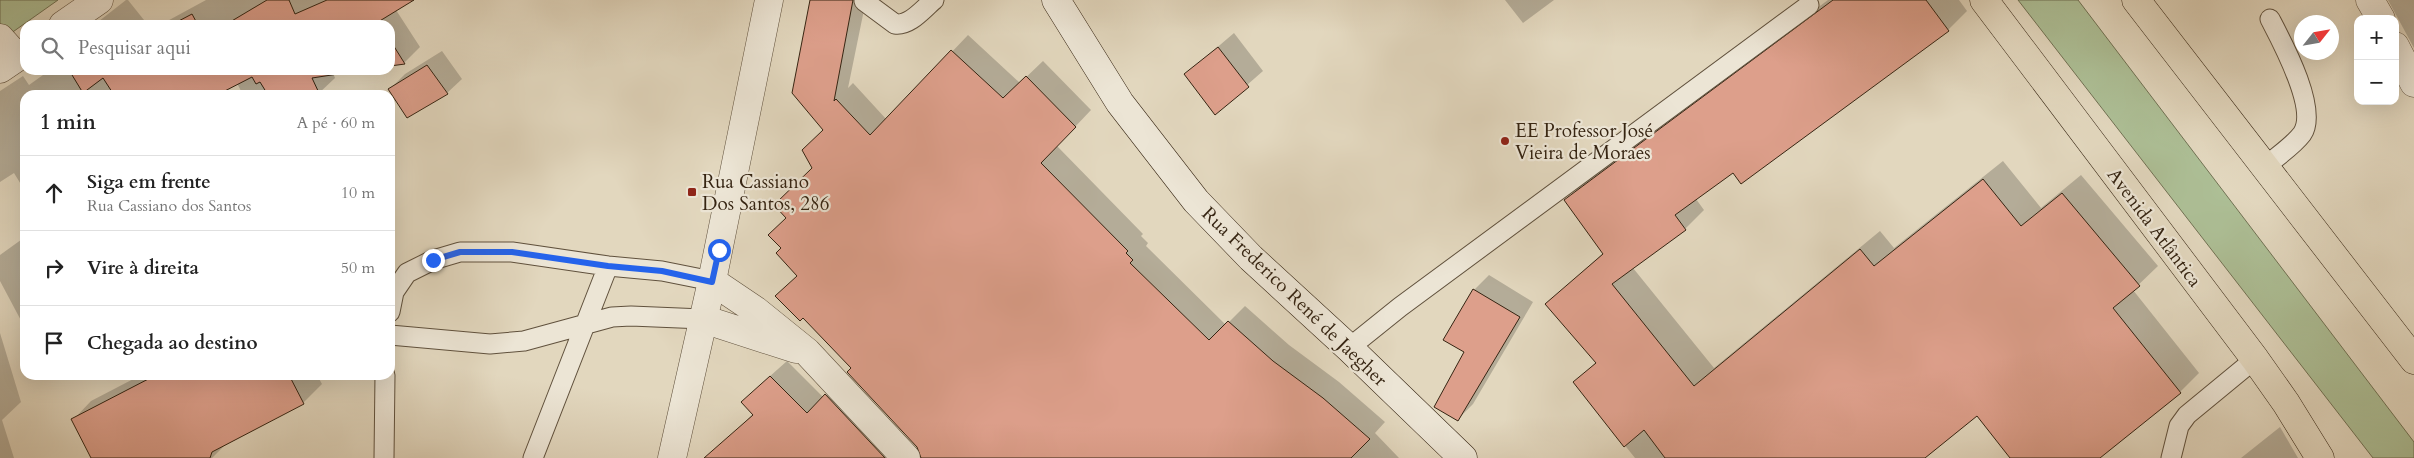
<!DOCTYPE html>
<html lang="pt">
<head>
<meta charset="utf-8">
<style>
	:root { --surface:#fff; --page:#f6f6f6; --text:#222; --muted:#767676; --line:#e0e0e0 }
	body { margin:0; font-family:Cardo,serif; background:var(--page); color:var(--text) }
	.controls { position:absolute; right:15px; top:15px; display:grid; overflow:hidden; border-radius:10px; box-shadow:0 5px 20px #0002 }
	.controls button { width:45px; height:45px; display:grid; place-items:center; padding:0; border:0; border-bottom:1px solid var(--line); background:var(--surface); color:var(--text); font:25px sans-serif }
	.compass { position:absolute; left:2294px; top:15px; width:45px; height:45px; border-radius:50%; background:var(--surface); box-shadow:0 5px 20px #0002; rotate:59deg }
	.stop { position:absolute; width:15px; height:15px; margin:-11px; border:4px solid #2563eb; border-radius:50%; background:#fff }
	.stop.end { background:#2563eb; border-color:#fff; box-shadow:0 1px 5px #0008 }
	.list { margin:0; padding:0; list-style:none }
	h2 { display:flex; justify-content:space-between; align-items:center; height:65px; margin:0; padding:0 20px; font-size:21px }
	h2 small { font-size:16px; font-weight:400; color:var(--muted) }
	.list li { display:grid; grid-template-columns:32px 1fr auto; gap:15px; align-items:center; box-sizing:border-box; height:75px; padding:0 20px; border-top:1px solid var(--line) }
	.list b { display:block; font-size:19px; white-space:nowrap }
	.list p { margin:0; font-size:16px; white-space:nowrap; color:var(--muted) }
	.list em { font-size:16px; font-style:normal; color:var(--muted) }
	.icon { flex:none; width:28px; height:28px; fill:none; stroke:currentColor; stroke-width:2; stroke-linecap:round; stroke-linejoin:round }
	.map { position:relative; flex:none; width:2414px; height:458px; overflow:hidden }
	.search { position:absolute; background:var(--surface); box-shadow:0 5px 20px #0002; left:20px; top:20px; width:375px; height:55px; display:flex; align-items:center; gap:12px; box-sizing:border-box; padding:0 18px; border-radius:15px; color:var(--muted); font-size:19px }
	.panel { position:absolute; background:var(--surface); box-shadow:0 5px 20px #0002; left:20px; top:90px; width:375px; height:290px; border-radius:15px }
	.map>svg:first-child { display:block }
</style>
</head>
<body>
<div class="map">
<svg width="2414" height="458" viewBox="0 0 2414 458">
	<rect width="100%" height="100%" fill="#e2d7be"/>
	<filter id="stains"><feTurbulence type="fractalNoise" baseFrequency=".004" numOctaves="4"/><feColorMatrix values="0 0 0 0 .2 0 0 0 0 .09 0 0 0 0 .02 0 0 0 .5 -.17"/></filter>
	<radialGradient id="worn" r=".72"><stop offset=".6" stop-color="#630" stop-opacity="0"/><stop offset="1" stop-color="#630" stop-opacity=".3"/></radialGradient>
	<!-- green -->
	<path fill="#adbf96" stroke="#717254" d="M 0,0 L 58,0 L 0,41 Z
		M 2018,0 L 2078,0 L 2414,442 L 2414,458 L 2373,458 Z"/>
	<!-- shadow -->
	<path fill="#0003" d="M 126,0 L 128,0 L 148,25 L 94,25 Z
		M 206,0 L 412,0 L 396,10 L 420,47 L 404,63 L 390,65 L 390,25 L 160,25 Z
		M 811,0 L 866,0 L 848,88 L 853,83 L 887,120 L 968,35 L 1020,83 L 1043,61 L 1091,110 L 1057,146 L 1143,234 L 1141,236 L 1148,243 L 1146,246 L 1226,325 L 1245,306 L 1289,345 L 1339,382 L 1385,422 L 1375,433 L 1399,458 L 719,458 L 722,444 L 753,414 L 759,386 L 787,361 L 824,398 L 842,379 L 918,457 L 922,457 L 918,447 L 853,368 L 783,248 L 788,217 L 814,168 L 824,130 Z
		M 1505,0 L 1554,0 L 1523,23 Z
		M 1828,0 L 1959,0 L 1967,11 L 1948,30 L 1733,172 L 1696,199 L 1704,210 L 1685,229 L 1633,268 L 1714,368 L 1880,231 L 1894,248 L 2003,161 L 2041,208 L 2081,175 L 2158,266 L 2133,290 L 2199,373 L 2180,392 L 2098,458 L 2012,458 L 1977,415 L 1923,458 L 1635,458 L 1575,383 L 1596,362 L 1547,304 L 1603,253 L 1566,200 L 1585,181 Z
		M 2388,0 L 2414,0 L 2414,48 Z
		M 1234,33 L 1263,71 L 1215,113 L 1186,74 Z
		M 442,51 L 462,79 L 447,93 L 390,89 L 405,74 Z
		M 50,70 L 356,70 L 333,73 L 335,78 L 317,95 L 243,95 L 237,83 L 215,95 L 25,95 L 25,191 L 14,173 L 0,182 L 0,91 L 23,76 L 29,85 Z
		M 25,237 L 25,328 L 0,281 L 0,255 Z
		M 1489,275 L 1533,302 L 1473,404 L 1458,419 L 1474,290 Z
		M 0,333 L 21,402 L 2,420 L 14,458 L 0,458 Z
		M 141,375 L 317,375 L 322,384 L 303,403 L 224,446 L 212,458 L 93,458 L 73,420 L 91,401 Z
		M 2280,427 L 2298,458 L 2241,458 Z"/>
	<!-- building -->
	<path fill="#dd9f8b" stroke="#352412" d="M 267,0 L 289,0 L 295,14 L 327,0 L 414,0 L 378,22 L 380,25 L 225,25 Z
		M 810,0 L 853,0 L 834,101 L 836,99 L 870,135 L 951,50 L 1003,98 L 1026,76 L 1076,127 L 1041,163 L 1128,251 L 1126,253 L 1133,260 L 1130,263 L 1209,340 L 1228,321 L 1273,361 L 1323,398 L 1370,439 L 1351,458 L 921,458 L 917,447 L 847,372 L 851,368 L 803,318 L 800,321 L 775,296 L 797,276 L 776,253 L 781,248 L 768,235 L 786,218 L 774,205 L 812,168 L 802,150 L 823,130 L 792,93 Z
		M 1833,0 L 1926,0 L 1949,31 L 1741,184 L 1733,173 L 1675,215 L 1686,230 L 1612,284 L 1694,386 L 1860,249 L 1874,266 L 1983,179 L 2021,226 L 2062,193 L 2140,286 L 2113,308 L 2181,393 L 2100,458 L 2010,458 L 1977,416 L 1925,458 L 1665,458 L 1644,430 L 1624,447 L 1573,382 L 1596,363 L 1545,304 L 1603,254 L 1564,200 Z
		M 192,14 L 198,25 L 171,25 Z
		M 390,40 L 405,64 L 390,66 Z
		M 1218,47 L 1249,87 L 1215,115 L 1184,74 Z
		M 427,65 L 448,94 L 407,118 L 388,89 Z
		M 69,70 L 364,70 L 312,78 L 320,95 L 268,95 L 260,82 L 256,84 L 252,77 L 217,95 L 114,95 L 103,78 L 83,93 Z
		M 1473,289 L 1520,317 L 1458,421 L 1434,407 L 1464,352 L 1443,340 Z
		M 156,375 L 289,375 L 304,404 L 212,452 L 210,458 L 91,458 L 71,419 Z
		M 770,376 L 807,413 L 825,394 L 885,458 L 704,458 L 753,415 L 741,402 Z"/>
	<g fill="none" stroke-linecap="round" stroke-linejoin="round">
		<defs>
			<path id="service" d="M 864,1 L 895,24 C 910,26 923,9 934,0
				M 2265,167 C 2276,157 2293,146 2302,134 C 2319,110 2282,42 2270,19
				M 390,312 L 394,292 L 407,273 L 433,260 L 460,252 L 512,252 L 608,266 L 662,271 L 712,281
				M 390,335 L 490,344 L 524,341 L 612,317 L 631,316 L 703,319
				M 1349,348 L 1400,307 L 1809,5
				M 384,458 L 385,375
				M 533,458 L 608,266
				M 2171,458 L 2179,426 L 2187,415 L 2255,359"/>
			<path id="minor" d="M 2370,0 L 2381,19
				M 63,25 L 99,0
				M 0,38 L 17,57
				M 2395,46 L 2414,83
				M 0,69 L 25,52
				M 712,281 L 755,310 L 807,352 L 906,458
				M 703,319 L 796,349
				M 672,458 L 712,281 L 769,0"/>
			<path id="secondary" d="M 1056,0 L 1120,103 L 1196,201 L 1251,258 L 1349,348 L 1463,458"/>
			<path id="primary" d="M 1984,0 L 2255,359 L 2286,403 L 2320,458
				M 2136,0 L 2414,360"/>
		</defs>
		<!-- service casing -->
		<use href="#service" stroke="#60513d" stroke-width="21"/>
		<!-- minor casing -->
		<use href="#minor" stroke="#60513d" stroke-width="29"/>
		<!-- secondary casing -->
		<use href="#secondary" stroke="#352412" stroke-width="29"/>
		<!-- primary casing -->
		<use href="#primary" stroke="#352412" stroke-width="29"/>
		<!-- service -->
		<use href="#service" stroke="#ece5d5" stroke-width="19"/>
		<!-- minor -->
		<use href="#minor" stroke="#ece5d5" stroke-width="28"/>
		<!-- secondary -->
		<use href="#secondary" stroke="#ece5d5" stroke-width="28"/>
		<!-- primary -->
		<use href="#primary" stroke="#e2d7be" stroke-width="28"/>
	</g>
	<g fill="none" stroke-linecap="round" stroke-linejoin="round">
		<!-- route -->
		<path stroke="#2563eb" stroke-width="6" d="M 433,260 L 460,252 L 512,252 L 608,266 L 662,271 L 712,282 L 719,250"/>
	</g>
	<!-- markers -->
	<g fill="#8f2418" stroke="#ece5d5" stroke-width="2">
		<circle cx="1505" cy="141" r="5"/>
		<rect x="687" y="187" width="10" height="10" rx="2.5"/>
	</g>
	<g text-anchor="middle" stroke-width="4.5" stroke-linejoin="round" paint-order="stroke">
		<!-- poi labels -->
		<g font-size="19" fill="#352412" stroke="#ece5d5" text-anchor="start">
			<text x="1515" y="137">EE Professor José<tspan x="1515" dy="22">Vieira de Moraes</tspan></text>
			<text x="702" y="188">Rua Cassiano<tspan x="702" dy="22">Dos Santos, 286</tspan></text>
		</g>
		<!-- street labels -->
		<g font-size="19" fill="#352412" stroke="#ece5d5">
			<text transform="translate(2155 227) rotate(53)" y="7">Avenida Atlântica</text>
			<text transform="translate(1295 296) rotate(44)" y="7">Rua Frederico René de Jaegher</text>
		</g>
	</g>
	<rect width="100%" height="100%" filter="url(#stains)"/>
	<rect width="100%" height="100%" fill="url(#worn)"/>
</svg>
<div class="controls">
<button>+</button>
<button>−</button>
</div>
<svg class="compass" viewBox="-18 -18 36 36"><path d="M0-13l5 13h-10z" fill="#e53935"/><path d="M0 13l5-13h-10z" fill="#767676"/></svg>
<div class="stop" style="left:719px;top:250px"></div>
<div class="stop end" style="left:433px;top:260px"></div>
<div class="search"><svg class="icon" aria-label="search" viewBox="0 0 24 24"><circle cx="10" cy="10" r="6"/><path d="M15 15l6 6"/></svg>Pesquisar aqui</div>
<section class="panel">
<h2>1 min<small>A pé · 60 m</small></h2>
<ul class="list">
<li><svg class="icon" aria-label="ahead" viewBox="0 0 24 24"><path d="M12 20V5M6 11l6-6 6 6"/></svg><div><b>Siga em frente</b><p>Rua Cassiano dos Santos</p></div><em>10 m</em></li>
<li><svg class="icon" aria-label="right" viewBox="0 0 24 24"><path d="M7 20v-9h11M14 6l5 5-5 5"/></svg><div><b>Vire à direita</b></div><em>50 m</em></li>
<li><svg class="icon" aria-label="arrive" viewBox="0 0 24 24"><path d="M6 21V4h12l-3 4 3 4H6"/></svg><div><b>Chegada ao destino</b></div></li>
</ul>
</section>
</div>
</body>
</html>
